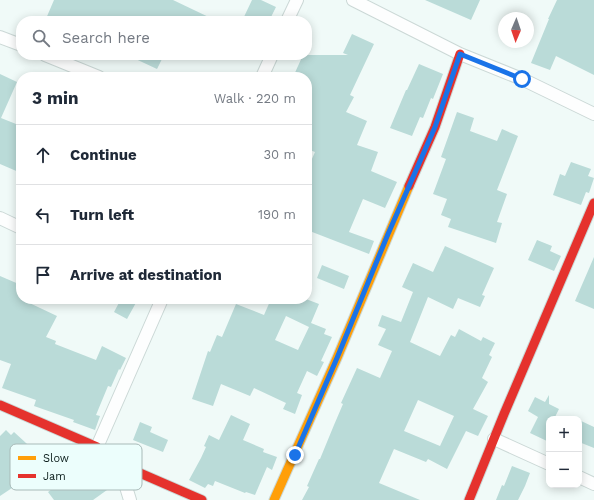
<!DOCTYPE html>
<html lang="en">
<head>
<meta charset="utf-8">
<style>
	:root { --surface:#fff; --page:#f6f6f7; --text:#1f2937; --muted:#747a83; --line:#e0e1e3 }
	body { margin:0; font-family:"Work Sans",sans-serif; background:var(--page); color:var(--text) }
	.controls { position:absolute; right:12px; bottom:12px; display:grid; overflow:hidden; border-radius:8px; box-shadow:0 2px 10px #0003 }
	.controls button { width:36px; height:36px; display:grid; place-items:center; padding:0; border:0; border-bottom:1px solid var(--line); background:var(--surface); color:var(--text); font:20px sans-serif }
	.compass { position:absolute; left:498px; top:12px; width:36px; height:36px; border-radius:50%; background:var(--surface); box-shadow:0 2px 10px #0003; rotate:182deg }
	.stop { position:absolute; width:12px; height:12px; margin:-9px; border:3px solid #1a73e8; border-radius:50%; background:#fff }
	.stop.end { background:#1a73e8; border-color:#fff; box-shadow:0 1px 4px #0008 }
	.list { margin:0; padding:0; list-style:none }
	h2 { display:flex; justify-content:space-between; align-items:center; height:52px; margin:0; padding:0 16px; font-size:17px }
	h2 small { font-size:13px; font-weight:400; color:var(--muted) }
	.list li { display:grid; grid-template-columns:26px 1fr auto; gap:12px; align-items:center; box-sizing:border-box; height:60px; padding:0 16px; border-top:1px solid var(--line) }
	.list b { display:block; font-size:15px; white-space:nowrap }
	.list em { font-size:13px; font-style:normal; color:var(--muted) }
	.icon { flex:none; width:22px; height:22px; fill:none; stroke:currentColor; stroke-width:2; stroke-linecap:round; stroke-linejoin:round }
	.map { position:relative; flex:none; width:594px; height:500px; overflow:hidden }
	.search { position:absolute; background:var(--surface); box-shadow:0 2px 10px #0003; left:16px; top:16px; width:296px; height:44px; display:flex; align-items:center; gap:10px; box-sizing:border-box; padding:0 14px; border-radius:16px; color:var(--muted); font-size:15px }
	.panel { position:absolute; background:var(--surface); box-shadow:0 2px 10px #0003; left:16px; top:72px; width:296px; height:232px; border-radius:16px }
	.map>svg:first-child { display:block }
</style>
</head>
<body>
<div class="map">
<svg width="594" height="500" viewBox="0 0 594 500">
	<rect width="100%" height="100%" fill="#f0faf8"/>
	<!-- building -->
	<path fill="#badbd8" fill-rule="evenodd" d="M 54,0 L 173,0 L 217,21 L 45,21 Z
		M 252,0 L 261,0 L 276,7 L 269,21 L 242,21 Z
		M 425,0 L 480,0 L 471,20 Z
		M 557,0 L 594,0 L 594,75 L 556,56 L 550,70 L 531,63 L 549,19 L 548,19 Z
		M 352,34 L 374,44 L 350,95 L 354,97 L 346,112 L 367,121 L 357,145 L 378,152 L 371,171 L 397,182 L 385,208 L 363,199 L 349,232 L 374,241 L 369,254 L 307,230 L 307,170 L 315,152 L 307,149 L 307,77 L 293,77 L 303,55 L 348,55 L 343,53 Z
		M 127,55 L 164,55 L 157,69 Z
		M 419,64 L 443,74 L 433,99 L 431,98 L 423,118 L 420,117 L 412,136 L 390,128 L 406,90 L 407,90 Z
		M 0,74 L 17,82 L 1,118 L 21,126 L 21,173 L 0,164 Z
		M 457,112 L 474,118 L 470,131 L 497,141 L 502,129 L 518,136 L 497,190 L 507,194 L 497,222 L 502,223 L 496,243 L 448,227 L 451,219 L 441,215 L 447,199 L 433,194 L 446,159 L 441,157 Z
		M 571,162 L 591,169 L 588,176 L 594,178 L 589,193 L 586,192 L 581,205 L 553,195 L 560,174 L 565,176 Z
		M 537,240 L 552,246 L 550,251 L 561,256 L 554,271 L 528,260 Z
		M 445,246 L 494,268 L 482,295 L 485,296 L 480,307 L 458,298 L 453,309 L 428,297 L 410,342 L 440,356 L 451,335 L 455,337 L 459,329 L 481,341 L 483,337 L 495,343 L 489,355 L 492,357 L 482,378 L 488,382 L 473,409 L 488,416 L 478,436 L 466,431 L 447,469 L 428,459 L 426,462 L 394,449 L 379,483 L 420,500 L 302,500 L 309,487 L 307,486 L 319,459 L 320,459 L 334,425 L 343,404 L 341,403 L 357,368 L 380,378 L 392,351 L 378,345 L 386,329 L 378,326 L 382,315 L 401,322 L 413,292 L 402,287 L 413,263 L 433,272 ZM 418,400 L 454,416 L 440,446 L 404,431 Z
		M 594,257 L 594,309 L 575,301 Z
		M 322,265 L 349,276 L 344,289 L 317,278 Z
		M 0,276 L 21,285 L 21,299 L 57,316 L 46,337 L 56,341 L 55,344 L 96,360 L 102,346 L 126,358 L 120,370 L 119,369 L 111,387 L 108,386 L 96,415 L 100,416 L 95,430 L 73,422 L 74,420 L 34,406 L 36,400 L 2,388 L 11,364 L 0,360 Z
		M 121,299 L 138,299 L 127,319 L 114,312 Z
		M 271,299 L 306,299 L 319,304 L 311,323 L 326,329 L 324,334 L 332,337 L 321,361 L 324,362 L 317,376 L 307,371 L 297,393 L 302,395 L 295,414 L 283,409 L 286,403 L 254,388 L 250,396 L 221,384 L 213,406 L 192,399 L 208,351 L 210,352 L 217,335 L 222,337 L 236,304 L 264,315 ZM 286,316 L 309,327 L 298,350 L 275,340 Z
		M 549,395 L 549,404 L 559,409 L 554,419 L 549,419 L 549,442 L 530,433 L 538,417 L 528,411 L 535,397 L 545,402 Z
		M 231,415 L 250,424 L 243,440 L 264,449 L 263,452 L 277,457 L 272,470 L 267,467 L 255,495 L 246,492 L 245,493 L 215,481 L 213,486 L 208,484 L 205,488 L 189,480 L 201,458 L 206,447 L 204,446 L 209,435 L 219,440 Z
		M 579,420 L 594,427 L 594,448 L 579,442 Z
		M 140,422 L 152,427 L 150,432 L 168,440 L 163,452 L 133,440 Z
		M 6,430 L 11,435 L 14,432 L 50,465 L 36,482 L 30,476 L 0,496 L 0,436 Z
		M 87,463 L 107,490 L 93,500 L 54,500 L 48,492 Z
		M 512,466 L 530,473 L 525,486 L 518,500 L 496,500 L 502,485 L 504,486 Z"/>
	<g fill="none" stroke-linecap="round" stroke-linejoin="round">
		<defs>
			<path id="street" d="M 353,0 L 460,54 L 522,79 L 594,114
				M 287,21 L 297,0
				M 0,37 L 21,45
				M 45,55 L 99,77
				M 262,77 L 272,55
				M 0,218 L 21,228
				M 494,439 L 549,464
				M 97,447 L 162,299
				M 119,464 L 130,500
				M 579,477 L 594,484"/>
			<path id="slow" d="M 274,500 L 337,358 L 409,186"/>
			<path id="jam" d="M 409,186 L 435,127 L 460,54
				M 0,405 L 97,447 L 119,464 L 202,500
				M 469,500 L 504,414 L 594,203"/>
		</defs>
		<!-- street casing -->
		<use href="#street" stroke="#cbd8d6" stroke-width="14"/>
		<!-- slow casing -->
		<use href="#slow" stroke="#cbd8d6" stroke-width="11"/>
		<!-- jam casing -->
		<use href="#jam" stroke="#cbd8d6" stroke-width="11"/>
		<!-- street -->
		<use href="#street" stroke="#fdfefe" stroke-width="12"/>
		<!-- slow -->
		<use href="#slow" stroke="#ff9f0a" stroke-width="9"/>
		<!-- jam -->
		<use href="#jam" stroke="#e5322d" stroke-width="9"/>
	</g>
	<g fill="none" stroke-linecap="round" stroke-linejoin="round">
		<!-- route -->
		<path stroke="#1a73e8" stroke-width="5" d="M 295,455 L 337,358 L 388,234 L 435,127 L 460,54 L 522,79"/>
	</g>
	<!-- legend -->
	<rect x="10" y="444" width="132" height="46" rx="6" fill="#ecfefc" stroke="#a8bab8" stroke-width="1"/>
	<rect x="18" y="456" width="18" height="4" fill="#ff9f0a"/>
	<rect x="18" y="474" width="18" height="4" fill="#e5322d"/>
	<g font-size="11" fill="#091b19">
		<text x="43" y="462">Slow</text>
		<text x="43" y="480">Jam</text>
	</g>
</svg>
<div class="controls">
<button>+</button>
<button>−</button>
</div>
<svg class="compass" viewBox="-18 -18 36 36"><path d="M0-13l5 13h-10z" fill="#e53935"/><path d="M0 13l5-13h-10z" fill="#747a83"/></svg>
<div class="stop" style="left:522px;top:79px"></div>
<div class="stop end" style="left:295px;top:455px"></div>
<div class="search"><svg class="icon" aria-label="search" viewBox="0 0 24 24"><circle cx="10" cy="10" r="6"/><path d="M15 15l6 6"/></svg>Search here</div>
<section class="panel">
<h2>3 min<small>Walk · 220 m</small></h2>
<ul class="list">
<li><svg class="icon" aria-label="ahead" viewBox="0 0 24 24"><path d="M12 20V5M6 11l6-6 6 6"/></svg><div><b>Continue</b></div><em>30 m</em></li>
<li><svg class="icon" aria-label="left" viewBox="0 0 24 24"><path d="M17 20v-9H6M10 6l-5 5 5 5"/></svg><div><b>Turn left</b></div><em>190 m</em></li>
<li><svg class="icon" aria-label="arrive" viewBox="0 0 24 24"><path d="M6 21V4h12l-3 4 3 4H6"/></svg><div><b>Arrive at destination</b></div></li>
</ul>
</section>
</div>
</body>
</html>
